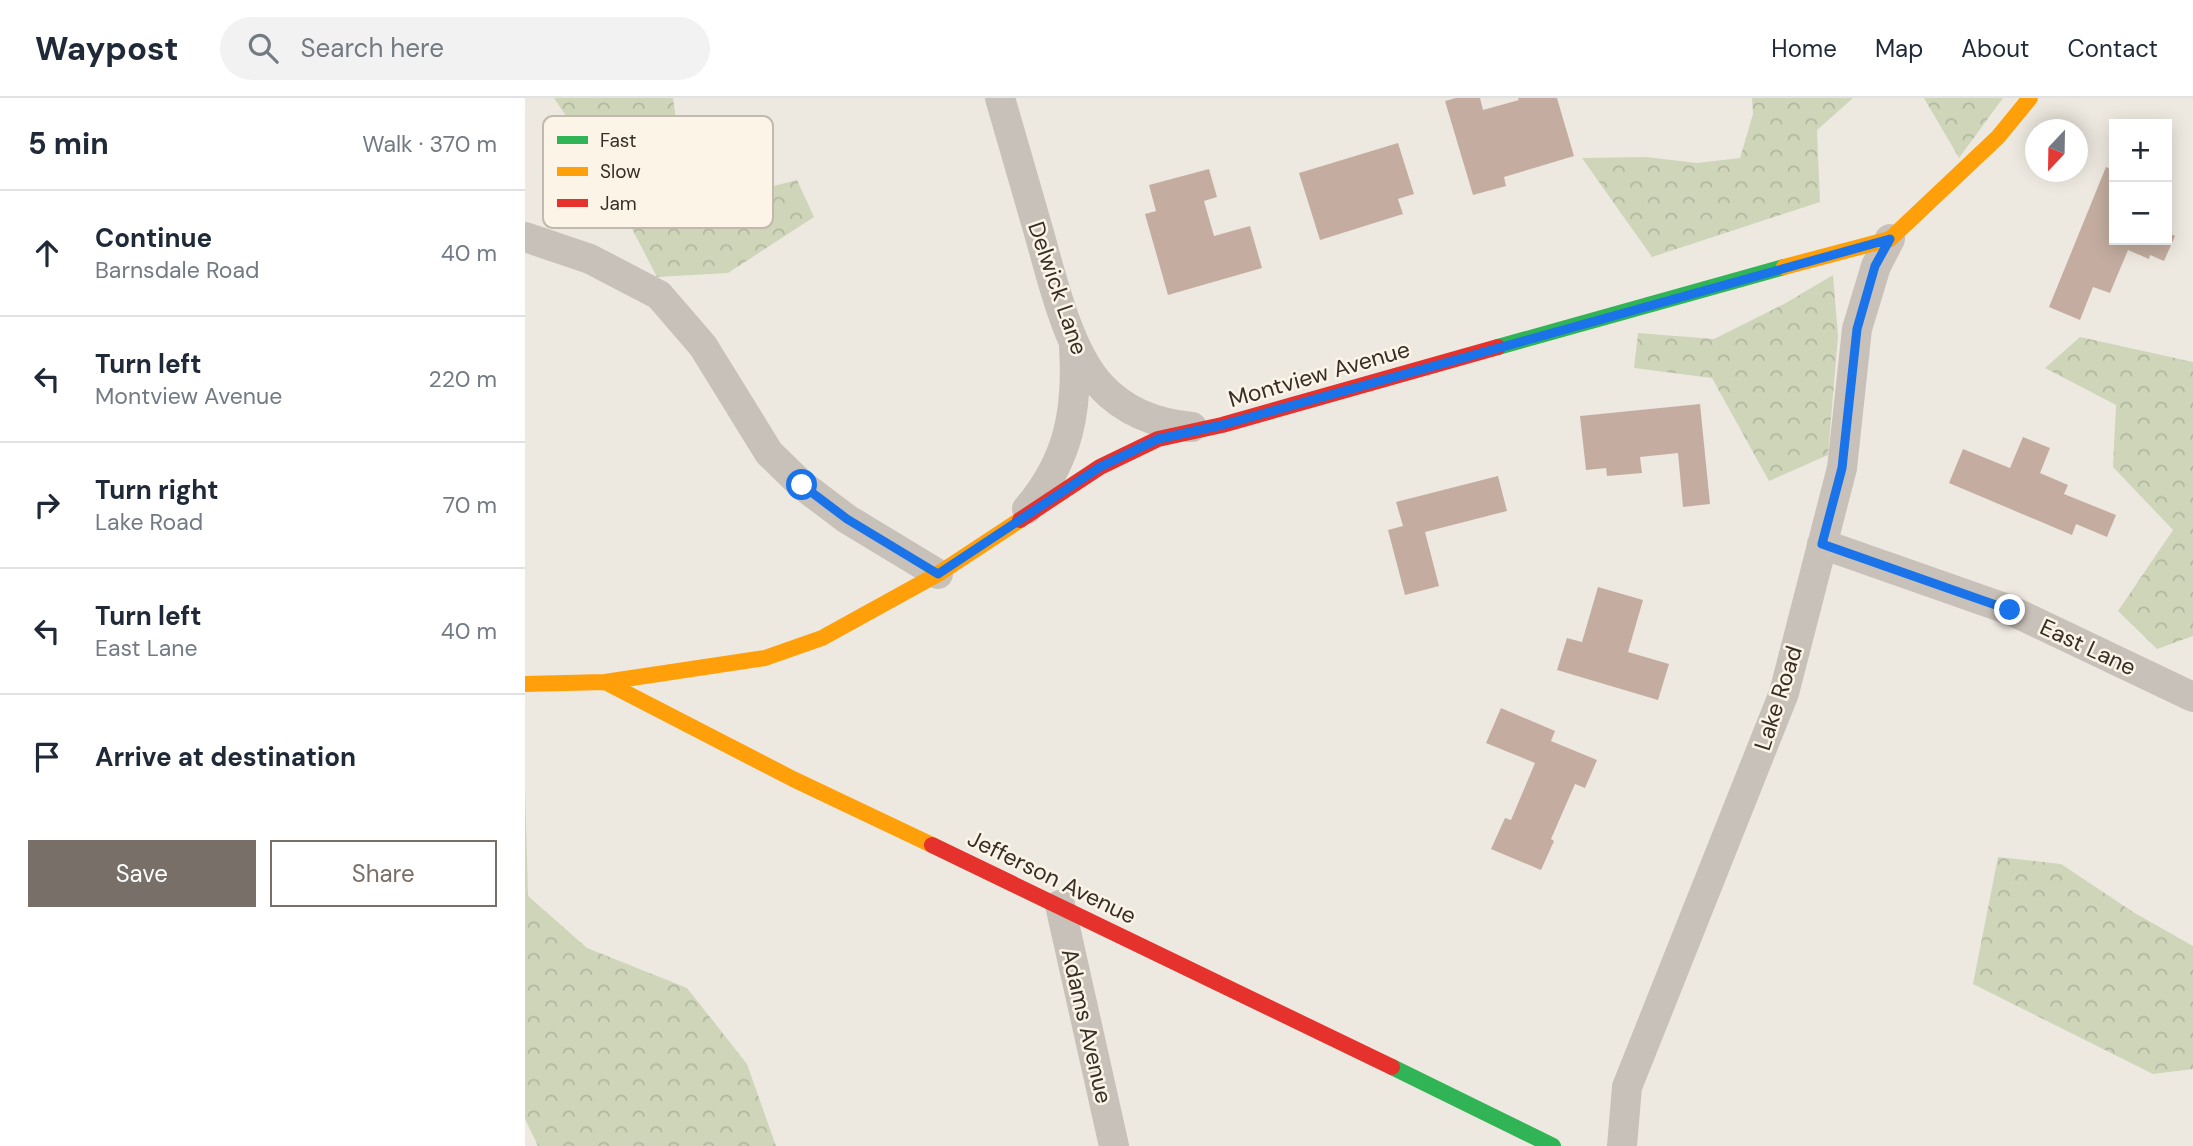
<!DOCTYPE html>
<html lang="en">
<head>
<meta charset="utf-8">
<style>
	:root { --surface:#fff; --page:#f2f2f3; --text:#1f2937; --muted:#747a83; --line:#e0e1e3; --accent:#786f68 }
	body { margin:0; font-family:"DM Sans",sans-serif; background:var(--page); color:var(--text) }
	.controls { position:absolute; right:21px; top:21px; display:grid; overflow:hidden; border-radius:0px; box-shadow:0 4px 18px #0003 }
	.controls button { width:63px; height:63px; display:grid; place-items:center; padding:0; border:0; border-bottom:2px solid var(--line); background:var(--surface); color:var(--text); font:35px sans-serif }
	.compass { position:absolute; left:1500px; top:21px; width:63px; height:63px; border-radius:50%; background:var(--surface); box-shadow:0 4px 18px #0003; rotate:202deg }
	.stop { position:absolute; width:21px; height:21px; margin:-16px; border:5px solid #1a73e8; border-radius:50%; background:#fff }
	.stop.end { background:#1a73e8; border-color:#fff; box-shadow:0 2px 7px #0008 }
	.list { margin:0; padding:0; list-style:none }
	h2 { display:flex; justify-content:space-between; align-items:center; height:91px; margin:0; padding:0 28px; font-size:30px }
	h2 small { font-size:23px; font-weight:400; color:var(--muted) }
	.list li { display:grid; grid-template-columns:46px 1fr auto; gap:21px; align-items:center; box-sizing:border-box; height:126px; padding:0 28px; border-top:2px solid var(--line) }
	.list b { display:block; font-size:26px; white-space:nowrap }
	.list p { margin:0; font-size:23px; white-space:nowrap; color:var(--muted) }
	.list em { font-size:23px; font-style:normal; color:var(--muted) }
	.actions { display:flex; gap:14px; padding:21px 28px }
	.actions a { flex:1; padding:16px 0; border:2px solid var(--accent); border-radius:0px; text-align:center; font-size:24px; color:var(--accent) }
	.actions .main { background:var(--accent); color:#fff }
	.icon { flex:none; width:38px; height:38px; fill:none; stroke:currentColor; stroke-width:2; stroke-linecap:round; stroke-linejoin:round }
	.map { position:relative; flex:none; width:1668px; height:1048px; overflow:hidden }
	header { display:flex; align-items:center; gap:42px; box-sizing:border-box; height:98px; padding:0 35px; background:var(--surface); border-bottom:2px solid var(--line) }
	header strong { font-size:33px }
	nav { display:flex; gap:38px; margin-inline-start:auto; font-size:24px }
	.search { width:490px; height:63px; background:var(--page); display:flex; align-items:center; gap:18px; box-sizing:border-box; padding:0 24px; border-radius:38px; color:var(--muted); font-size:26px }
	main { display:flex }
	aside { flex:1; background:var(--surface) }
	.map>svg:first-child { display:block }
</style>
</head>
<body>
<header>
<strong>Waypost</strong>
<div class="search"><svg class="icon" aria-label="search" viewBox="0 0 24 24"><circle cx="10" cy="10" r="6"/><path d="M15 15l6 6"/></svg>Search here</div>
<nav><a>Home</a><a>Map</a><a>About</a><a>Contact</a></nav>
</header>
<main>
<aside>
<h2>5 min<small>Walk · 370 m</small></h2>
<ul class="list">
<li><svg class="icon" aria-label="ahead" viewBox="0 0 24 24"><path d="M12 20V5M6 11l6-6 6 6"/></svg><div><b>Continue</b><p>Barnsdale Road</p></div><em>40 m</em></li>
<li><svg class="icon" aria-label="left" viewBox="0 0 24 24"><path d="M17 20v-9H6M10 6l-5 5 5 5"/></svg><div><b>Turn left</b><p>Montview Avenue</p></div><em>220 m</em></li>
<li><svg class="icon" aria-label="right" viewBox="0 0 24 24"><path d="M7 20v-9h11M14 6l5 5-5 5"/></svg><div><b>Turn right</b><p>Lake Road</p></div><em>70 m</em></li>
<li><svg class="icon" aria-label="left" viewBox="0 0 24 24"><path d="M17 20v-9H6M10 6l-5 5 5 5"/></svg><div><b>Turn left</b><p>East Lane</p></div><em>40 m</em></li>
<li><svg class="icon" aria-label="arrive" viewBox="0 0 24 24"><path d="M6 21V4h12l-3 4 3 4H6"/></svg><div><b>Arrive at destination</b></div></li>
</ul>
<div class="actions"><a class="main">Save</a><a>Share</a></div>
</aside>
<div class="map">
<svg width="1668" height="1048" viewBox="0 0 1668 1048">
	<defs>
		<pattern id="forest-crowns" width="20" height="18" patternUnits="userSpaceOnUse" patternTransform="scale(1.75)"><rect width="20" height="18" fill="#ced5b9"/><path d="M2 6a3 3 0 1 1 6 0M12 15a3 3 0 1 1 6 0" fill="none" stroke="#b2b79f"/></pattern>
	</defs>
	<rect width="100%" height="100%" fill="#eee9e0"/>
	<!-- forest -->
	<path fill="url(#forest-crowns)" d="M 29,0 L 148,0 L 157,63 L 175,107 L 272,82 L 289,119 L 203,175 L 132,179 L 76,71 Z
		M 1227,0 L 1328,0 L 1292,32 L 1295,104 L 1127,159 L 1057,60 L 1121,59 L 1172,65 L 1215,60 L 1228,16 Z
		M 1399,0 L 1478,0 L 1434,60 Z
		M 1308,177 L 1313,238 L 1303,357 L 1244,383 L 1187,280 L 1109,270 L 1113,235 L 1189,241 L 1259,206 Z
		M 1555,239 L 1668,264 L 1668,538 L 1632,551 L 1593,513 L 1648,432 L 1588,369 L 1591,307 L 1520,270 Z
		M 0,689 L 3,798 L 62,850 L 162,890 L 222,966 L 251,1048 L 13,1048 L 0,1021 Z
		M 1473,759 L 1536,766 L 1608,814 L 1668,848 L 1668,971 L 1628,976 L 1448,886 Z"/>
	<!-- building -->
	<path fill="#c4ada0" d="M 931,0 L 955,0 L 958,12 L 994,2 L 993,0 L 1032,0 L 1049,58 L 979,79 L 981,88 L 948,97 L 920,3 Z
		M 873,45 L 889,96 L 873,101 L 878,116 L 795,142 L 774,75 Z
		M 1581,69 L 1589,72 L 1589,142 L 1642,142 L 1642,134 L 1650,138 L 1639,163 L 1625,157 L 1624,161 L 1603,152 L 1585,195 L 1568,189 L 1555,222 L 1524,209 Z
		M 684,71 L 692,99 L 679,103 L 689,138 L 725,128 L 737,170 L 643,197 L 620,116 L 631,113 L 624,87 Z
		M 1175,306 L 1185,406 L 1158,409 L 1153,355 L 1115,359 L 1117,375 L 1082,378 L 1081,370 L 1061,372 L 1055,318 Z
		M 1498,339 L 1525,350 L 1515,375 L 1543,387 L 1539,396 L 1591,417 L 1582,439 L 1551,426 L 1547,437 L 1424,385 L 1438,351 L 1485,370 Z
		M 973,378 L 982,413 L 900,434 L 914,488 L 880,497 L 863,432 L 878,428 L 871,404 Z
		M 1073,489 L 1118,502 L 1103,554 L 1144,566 L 1133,602 L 1032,572 L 1042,540 L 1057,544 Z
		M 976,610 L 1030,633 L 1026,643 L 1072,662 L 1060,690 L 1050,686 L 1026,741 L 1029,743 L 1016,772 L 966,751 L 980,720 L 986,722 L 1010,665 L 961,645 Z"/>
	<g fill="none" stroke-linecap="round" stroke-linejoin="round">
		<!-- street -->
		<path stroke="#c8c1b9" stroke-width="30" d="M 475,0 C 488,45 501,90 514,135 C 527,181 543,252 576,288 C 600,314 632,326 667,329
			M 0,139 L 65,161 L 134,197 L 178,248 L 244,355 L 277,387 L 322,421 L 413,476
			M 502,411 C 544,362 553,312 549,249
			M 1297,446 L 1485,512 L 1668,599
			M 535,807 L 589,1048
			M 1097,1048 L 1102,989 L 1259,595 L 1317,370 L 1332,231 L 1351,168 L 1365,141"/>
		<!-- fast -->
		<path stroke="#30b455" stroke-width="16" d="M 973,249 L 1259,169
			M 867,969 L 1028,1048"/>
		<!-- slow -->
		<path stroke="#ff9f0a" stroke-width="16" d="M 1259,169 L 1365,141 L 1473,39 L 1505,0
			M 80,584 L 240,560 L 297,540 L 413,476 L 495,422
			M 0,586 L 80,584 L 268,681 L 407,747"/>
		<!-- jam -->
		<path stroke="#e5322d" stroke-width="16" d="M 495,422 L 575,369 L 633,341 L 697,327 L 973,249
			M 407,747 L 867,969"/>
	</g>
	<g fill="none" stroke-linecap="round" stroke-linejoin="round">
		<!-- route -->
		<path stroke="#1a73e8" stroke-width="9" d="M 277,387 L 322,421 L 413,476 L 575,369 L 633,341 L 697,327 L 1365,141 L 1350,168 L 1332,231 L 1317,370 L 1297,446 L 1485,512"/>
	</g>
	<g text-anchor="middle" stroke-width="5" stroke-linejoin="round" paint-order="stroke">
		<!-- street labels -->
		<g font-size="23" fill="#392e27" stroke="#fbf4e7">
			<text transform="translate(533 190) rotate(71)" y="8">Delwick Lane</text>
			<text transform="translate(794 276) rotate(-16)" y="8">Montview Avenue</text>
			<text transform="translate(1563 549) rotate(25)" y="8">East Lane</text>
			<text transform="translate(1253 600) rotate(-72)" y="8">Lake Road</text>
			<text transform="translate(527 779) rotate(26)" y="8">Jefferson Avenue</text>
			<text transform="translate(562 928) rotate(77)" y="8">Adams Avenue</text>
		</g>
	</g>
	<!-- legend -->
	<rect x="18" y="18" width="230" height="112" rx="10" fill="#fbf4e7" stroke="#c1b9ad" stroke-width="2"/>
	<rect x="32" y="38" width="31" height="8" fill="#30b455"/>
	<rect x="32" y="69" width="31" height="9" fill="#ff9f0a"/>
	<rect x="32" y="101" width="31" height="8" fill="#e5322d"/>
	<g font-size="19" fill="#392e27">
		<text x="75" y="49">Fast</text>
		<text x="75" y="80">Slow</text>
		<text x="75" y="112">Jam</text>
	</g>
</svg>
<div class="controls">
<button>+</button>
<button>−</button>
</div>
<svg class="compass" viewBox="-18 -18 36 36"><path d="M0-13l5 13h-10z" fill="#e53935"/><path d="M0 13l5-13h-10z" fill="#747a83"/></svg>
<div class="stop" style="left:277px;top:387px"></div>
<div class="stop end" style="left:1485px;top:512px"></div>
</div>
</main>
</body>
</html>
